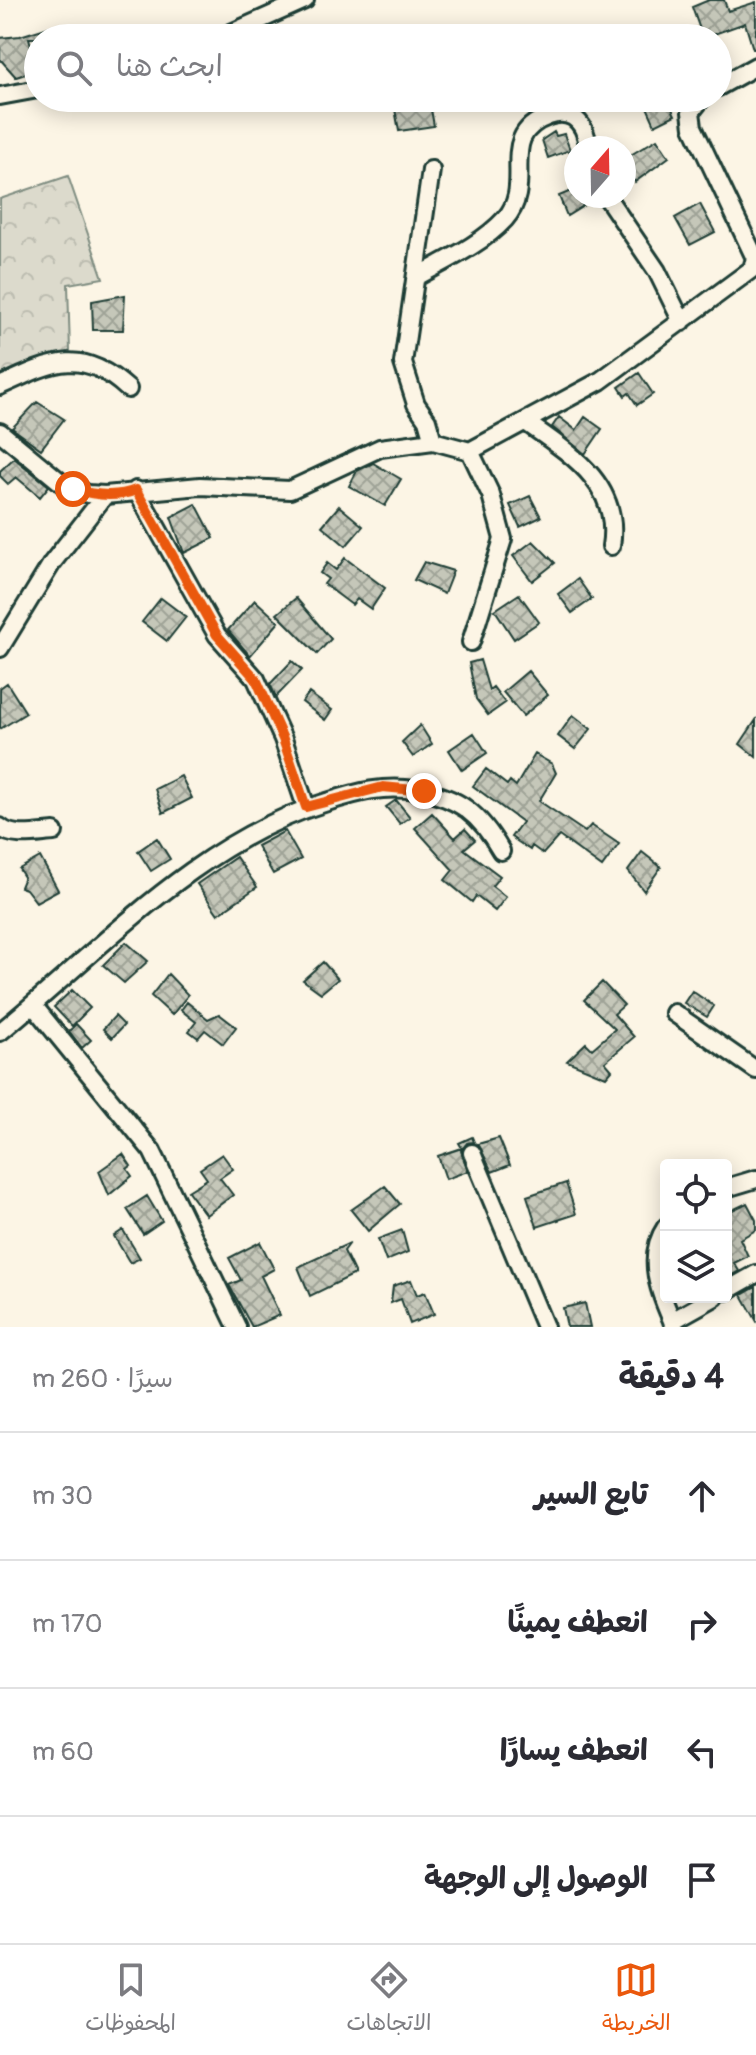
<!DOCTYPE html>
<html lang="ar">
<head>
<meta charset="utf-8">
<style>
	:root { --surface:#fff; --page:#f2f2f3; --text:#2b2b33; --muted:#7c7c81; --line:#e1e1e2; --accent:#ea580c }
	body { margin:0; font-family:Pangolin,"Playpen Sans Arabic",sans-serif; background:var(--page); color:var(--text); direction:rtl }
	.controls { position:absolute; right:24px; bottom:24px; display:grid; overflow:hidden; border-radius:8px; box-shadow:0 4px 20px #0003 }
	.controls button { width:72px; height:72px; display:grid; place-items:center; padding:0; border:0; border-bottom:2px solid var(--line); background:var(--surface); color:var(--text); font:40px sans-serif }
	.compass { position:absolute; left:564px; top:136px; width:72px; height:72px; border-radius:50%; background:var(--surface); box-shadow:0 4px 20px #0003; rotate:20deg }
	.stop { position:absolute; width:24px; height:24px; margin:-18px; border:6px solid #ea580c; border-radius:50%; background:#fff }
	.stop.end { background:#ea580c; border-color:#fff; box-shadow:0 2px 8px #0008 }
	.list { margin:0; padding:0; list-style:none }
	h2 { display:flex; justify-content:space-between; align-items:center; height:104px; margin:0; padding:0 32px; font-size:34px }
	h2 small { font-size:26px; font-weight:400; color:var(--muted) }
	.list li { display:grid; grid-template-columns:52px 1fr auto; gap:24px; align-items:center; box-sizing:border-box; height:128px; padding:0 32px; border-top:2px solid var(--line) }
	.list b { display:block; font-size:30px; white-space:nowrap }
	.list em { font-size:26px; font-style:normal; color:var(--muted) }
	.icon { flex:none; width:44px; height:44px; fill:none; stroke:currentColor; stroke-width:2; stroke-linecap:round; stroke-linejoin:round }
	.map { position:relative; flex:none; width:756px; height:1327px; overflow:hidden; direction:ltr }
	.search { position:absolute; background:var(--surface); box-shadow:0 4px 20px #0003; left:24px; right:24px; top:24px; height:88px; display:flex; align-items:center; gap:20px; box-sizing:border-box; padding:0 28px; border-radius:44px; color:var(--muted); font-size:30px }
	.sheet { height:616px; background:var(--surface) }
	nav { display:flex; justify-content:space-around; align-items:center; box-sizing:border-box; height:112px; border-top:2px solid var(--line); background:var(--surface); font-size:22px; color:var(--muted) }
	nav a { display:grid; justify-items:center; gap:4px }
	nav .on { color:var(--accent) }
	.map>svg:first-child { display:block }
</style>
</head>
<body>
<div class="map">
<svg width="756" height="1327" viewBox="0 0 756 1327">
	<defs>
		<pattern id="forest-crowns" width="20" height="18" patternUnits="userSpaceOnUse" patternTransform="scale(2)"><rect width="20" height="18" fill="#dcdacc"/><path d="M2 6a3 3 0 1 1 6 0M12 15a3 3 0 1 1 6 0" fill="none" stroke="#bcbcb0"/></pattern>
		<pattern id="building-cross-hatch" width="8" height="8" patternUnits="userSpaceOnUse" patternTransform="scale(2)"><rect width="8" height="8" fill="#c5c7b9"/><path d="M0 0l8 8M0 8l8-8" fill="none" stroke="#9fa397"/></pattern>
	</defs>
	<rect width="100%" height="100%" fill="#fcf5e5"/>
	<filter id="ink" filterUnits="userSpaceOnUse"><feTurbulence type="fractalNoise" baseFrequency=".0125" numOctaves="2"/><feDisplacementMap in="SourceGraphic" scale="16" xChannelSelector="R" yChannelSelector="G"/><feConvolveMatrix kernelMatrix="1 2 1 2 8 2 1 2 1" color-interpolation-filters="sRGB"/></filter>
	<g filter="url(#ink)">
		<!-- forest -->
		<path fill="url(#forest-crowns)" stroke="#7e8c80" stroke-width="2" d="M 68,176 L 103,278 L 68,284 L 70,351 L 0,385 L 0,199 Z"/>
		<!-- building -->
		<path fill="url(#building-cross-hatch)" stroke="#1f3d34" stroke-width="2" d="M 709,0 L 724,0 L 728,11 L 756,2 L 756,49 L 753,49 L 745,23 L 703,38 L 692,7 Z
			M 52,26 L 54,38 L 29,38 L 38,70 L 16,77 L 0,59 L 0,38 L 20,36 Z
			M 393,98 L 429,98 L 434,126 L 399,131 Z
			M 643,98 L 667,98 L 675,115 L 655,125 Z
			M 554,132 L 556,136 L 564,134 L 570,150 L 548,158 L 542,140 Z
			M 657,139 L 669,157 L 635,182 L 629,173 L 624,176 L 624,159 Z
			M 576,189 L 583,206 L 567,216 L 559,196 Z
			M 700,204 L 715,232 L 690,245 L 675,218 Z
			M 125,295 L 123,330 L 93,330 L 92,301 Z
			M 639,373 L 653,394 L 637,405 L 629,393 L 625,396 L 619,387 Z
			M 37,402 L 64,419 L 41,449 L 12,428 Z
			M 559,417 L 576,430 L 585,417 L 602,429 L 585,454 L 552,427 Z
			M 14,458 L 49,486 L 40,497 L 16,477 L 8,484 L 0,476 L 0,471 Z
			M 373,463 L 401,479 L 385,506 L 349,486 L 357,471 Z
			M 530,496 L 541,517 L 520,527 L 510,505 Z
			M 196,504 L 214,538 L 184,553 L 171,517 Z
			M 339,506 L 363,526 L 346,546 L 322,526 Z
			M 533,541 L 555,563 L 532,581 L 513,556 Z
			M 345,558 L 385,588 L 371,609 L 357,599 L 352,605 L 324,584 L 328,579 L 320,573 L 327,563 L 336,570 Z
			M 424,562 L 453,571 L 444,594 L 414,580 Z
			M 578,579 L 592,599 L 572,613 L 558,594 Z
			M 519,594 L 539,622 L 514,639 L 495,610 Z
			M 161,598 L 186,617 L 167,641 L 142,622 Z
			M 296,598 L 331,639 L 317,654 L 277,614 Z
			M 255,600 L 279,622 L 250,656 L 228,630 Z
			M 480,660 L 489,690 L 493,687 L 505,703 L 488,715 L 476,699 L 469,663 Z
			M 292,661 L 302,670 L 276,697 L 270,684 Z
			M 528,671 L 548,695 L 523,716 L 503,692 Z
			M 7,683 L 26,713 L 0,729 L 0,688 Z
			M 309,693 L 332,710 L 325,720 L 302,702 Z
			M 573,715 L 591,729 L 575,749 L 558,736 Z
			M 756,720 L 756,757 L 740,744 Z
			M 420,725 L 432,744 L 413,757 L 402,742 Z
			M 474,733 L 487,753 L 462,770 L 449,750 Z
			M 535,754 L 552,764 L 556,773 L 539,801 L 585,832 L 591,825 L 619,844 L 602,867 L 559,836 L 543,854 L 532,846 L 530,850 L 511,837 L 522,822 L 473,786 L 486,769 L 507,785 L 510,781 L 516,786 Z
			M 181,776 L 192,798 L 163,813 L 155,789 Z
			M 396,800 L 410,817 L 400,824 L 386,807 Z
			M 432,813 L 455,838 L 465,829 L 475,840 L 464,849 L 500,876 L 492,886 L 506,897 L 495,911 L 476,896 L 472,902 L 445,880 L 453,870 L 415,828 Z
			M 285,831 L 301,859 L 273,874 L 257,846 Z
			M 157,838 L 170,859 L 151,871 L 138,851 Z
			M 642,852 L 661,867 L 644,891 L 628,871 Z
			M 40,857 L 58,890 L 36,902 L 26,889 L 20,887 L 24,877 L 19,869 Z
			M 236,857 L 257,887 L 218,914 L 197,884 Z
			M 126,942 L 148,961 L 124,983 L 103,965 Z
			M 323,962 L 338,979 L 321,993 L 303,980 Z
			M 168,974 L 188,995 L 172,1015 L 151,996 Z
			M 602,982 L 624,1005 L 614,1014 L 634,1037 L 605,1062 L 612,1070 L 606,1077 L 567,1061 L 586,1043 L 592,1049 L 615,1029 L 584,1000 Z
			M 72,990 L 90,1008 L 72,1026 L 54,1007 Z
			M 692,991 L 714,1006 L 707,1017 L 684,1003 Z
			M 187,1002 L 208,1019 L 219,1014 L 236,1027 L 223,1044 L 205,1030 L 198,1038 L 189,1031 L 196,1022 L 181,1010 Z
			M 115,1016 L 124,1025 L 112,1038 L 103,1029 Z
			M 76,1024 L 91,1040 L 82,1048 L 69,1031 Z
			M 472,1137 L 474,1142 L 467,1143 L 461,1151 L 468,1171 L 446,1179 L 438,1156 L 462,1148 L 459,1143 Z
			M 499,1138 L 510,1165 L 492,1172 L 478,1144 Z
			M 123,1154 L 131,1166 L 127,1169 L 132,1176 L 109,1195 L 99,1171 Z
			M 222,1154 L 233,1169 L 220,1178 L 233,1195 L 206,1215 L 188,1191 L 207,1179 L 200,1169 Z
			M 566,1183 L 576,1214 L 537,1227 L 527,1196 Z
			M 385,1186 L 400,1204 L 368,1231 L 351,1210 Z
			M 147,1196 L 162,1221 L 143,1234 L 127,1209 Z
			M 747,1203 L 756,1220 L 756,1230 L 740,1239 L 748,1256 L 734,1263 L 739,1271 L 730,1276 L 726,1270 L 726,1213 Z
			M 123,1230 L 140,1258 L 130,1263 L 114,1236 Z
			M 402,1230 L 408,1252 L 386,1261 L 378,1239 Z
			M 260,1242 L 274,1269 L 261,1276 L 280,1315 L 252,1327 L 229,1285 L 241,1280 L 229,1258 Z
			M 350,1243 L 344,1251 L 355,1274 L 310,1296 L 298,1267 Z
			M 411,1280 L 417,1295 L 425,1292 L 434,1314 L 410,1324 L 401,1299 L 391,1303 L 393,1286 Z
			M 756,1287 L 756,1320 L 742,1295 Z
			M 585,1303 L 590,1327 L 567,1327 L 563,1308 Z"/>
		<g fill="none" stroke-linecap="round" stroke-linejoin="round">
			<defs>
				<path id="street" d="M 220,38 L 305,0
					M 718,87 L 756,66
					M 0,96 L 38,89
					M 431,170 L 403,363 L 416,404 L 427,420 L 433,441
					M 606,196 L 657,271 L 682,322
					M 418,276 C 447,260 482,244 505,219 C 537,183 494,136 549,116 C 557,113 565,112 573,117 C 584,124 586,136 589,148
					M 0,386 C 52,362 81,346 128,389
					M 527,423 C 571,454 621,485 611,546
					M 0,432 L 63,484 L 88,494 L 105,495 L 200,486 L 290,490 L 380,448 L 433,441 L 470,451 L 491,495 L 503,539 L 471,642
					M 470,451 L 600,381 L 752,269 L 755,258 L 693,127 L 691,112 L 702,98
					M 136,490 L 217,635 L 256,679 L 283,739 L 306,807
					M 0,648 L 52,563 L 105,495
					M 0,827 C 13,839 38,833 54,832
					M 33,1005 L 152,1151 L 237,1327
					M 674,1013 L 756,1070
					M 0,1032 C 103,948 197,841 327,802 C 358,792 383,785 416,790 C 459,797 480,814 501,851
					M 472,1153 L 545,1327
					M 726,1188 L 756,1179
					M 666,1227 C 645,1258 660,1295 675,1327
					M 726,1291 L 756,1274
					M 672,1321 L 715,1297"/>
			</defs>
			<!-- street casing -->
			<use href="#street" stroke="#1f3d34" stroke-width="22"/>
			<!-- street -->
			<use href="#street" stroke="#fcf5e5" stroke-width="16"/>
		</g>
	</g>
	<g fill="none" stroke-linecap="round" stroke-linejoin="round" filter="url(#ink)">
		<!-- route -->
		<path stroke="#ea580c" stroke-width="10" d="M 73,489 C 93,495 116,498 136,490 L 217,635 L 256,679 L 283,739 L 306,807 L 383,787 L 424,791"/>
	</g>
</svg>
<div class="controls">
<button><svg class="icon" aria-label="locate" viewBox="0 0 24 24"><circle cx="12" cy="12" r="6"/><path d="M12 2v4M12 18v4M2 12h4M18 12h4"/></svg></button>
<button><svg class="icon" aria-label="layers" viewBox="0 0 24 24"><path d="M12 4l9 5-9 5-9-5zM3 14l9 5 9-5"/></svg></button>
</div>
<svg class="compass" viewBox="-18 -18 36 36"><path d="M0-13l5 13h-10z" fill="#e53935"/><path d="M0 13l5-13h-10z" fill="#7c7c81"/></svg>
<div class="stop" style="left:73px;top:489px"></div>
<div class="stop end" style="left:424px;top:791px"></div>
<div class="search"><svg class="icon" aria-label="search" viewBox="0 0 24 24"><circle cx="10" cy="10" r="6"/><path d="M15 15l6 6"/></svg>ابحث هنا</div>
</div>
<section class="sheet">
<h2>4 دقيقة<small>سيرًا · 260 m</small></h2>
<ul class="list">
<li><svg class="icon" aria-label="ahead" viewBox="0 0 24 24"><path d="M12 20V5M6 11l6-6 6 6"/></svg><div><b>تابع السير</b></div><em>30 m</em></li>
<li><svg class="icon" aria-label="right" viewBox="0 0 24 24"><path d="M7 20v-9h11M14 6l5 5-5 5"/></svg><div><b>انعطف يمينًا</b></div><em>170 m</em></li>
<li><svg class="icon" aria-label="left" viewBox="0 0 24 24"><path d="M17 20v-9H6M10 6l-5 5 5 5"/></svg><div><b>انعطف يسارًا</b></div><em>60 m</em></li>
<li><svg class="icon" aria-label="arrive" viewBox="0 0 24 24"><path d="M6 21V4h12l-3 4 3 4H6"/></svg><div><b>الوصول إلى الوجهة</b></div></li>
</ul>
</section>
<nav>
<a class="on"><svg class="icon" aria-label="map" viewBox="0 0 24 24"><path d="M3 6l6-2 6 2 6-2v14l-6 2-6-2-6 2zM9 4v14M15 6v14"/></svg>الخريطة</a>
<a><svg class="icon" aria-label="directions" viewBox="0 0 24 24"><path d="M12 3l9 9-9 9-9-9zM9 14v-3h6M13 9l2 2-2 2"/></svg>الاتجاهات</a>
<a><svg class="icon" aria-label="saved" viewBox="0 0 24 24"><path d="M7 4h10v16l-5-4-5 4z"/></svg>المحفوظات</a>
</nav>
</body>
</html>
